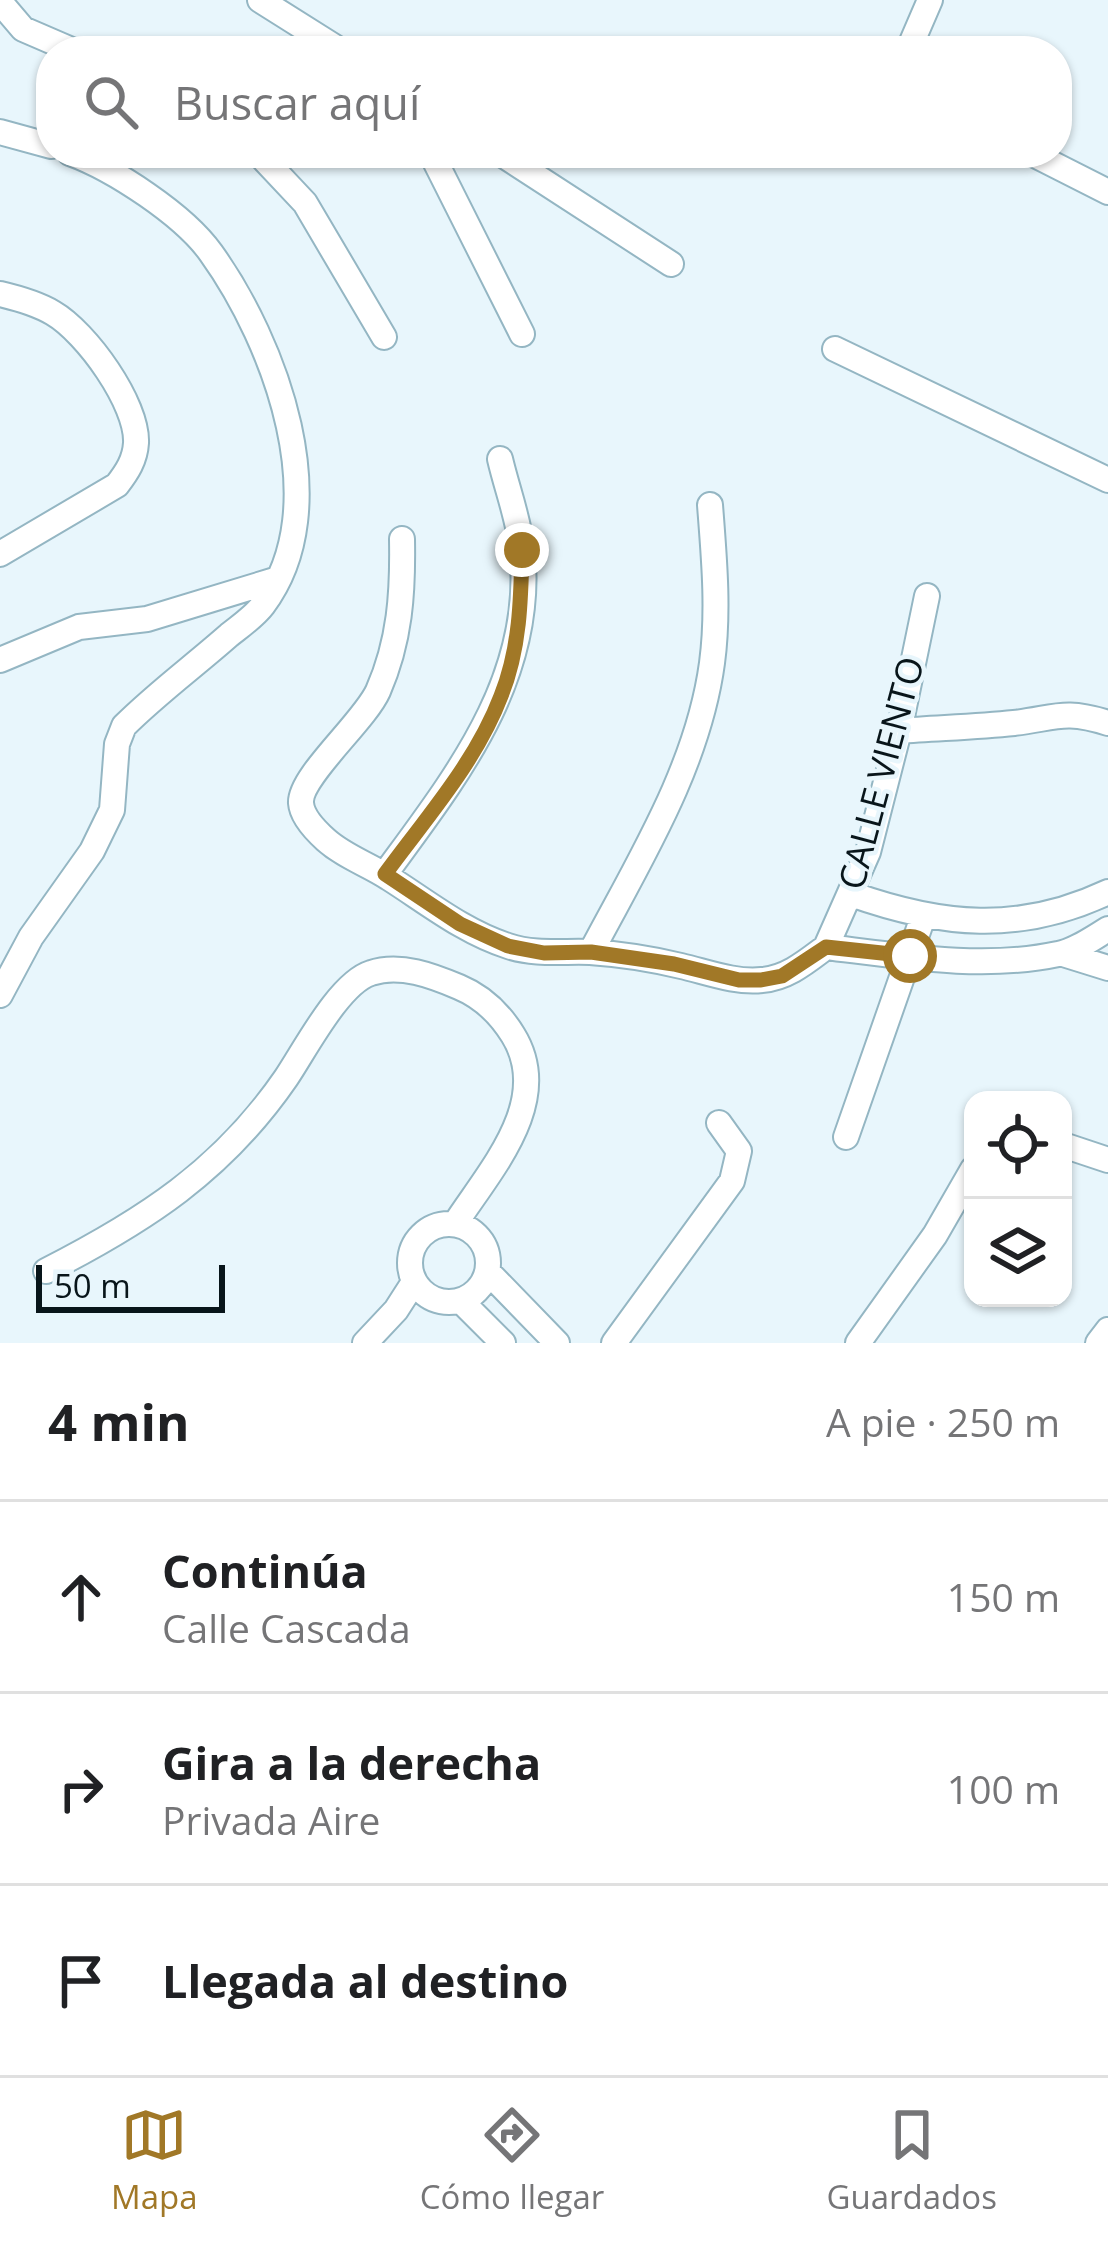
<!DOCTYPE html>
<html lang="es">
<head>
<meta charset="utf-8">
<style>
	:root { --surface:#fff; --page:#f2f2f2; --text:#202124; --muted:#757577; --line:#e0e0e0; --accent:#a17827 }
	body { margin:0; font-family:"Open Sans",sans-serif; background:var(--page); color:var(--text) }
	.controls { position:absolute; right:36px; bottom:36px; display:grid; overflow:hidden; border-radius:24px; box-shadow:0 3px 9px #0004 }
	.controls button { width:108px; height:108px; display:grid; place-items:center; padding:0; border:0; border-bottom:3px solid var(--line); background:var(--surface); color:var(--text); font:60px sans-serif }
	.scale { position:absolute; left:36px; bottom:30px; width:189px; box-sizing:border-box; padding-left:12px; border:6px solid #08151a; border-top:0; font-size:33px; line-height:42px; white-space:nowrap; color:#08151a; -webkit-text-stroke:9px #e8f6fc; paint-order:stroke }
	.stop { position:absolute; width:36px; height:36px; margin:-27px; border:9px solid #a17827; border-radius:50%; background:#fff }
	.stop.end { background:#a17827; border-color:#fff; box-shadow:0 3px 12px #0008 }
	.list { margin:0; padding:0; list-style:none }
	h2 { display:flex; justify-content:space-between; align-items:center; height:156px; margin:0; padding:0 48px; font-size:51px }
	h2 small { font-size:39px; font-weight:400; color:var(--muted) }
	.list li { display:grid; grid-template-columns:78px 1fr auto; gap:36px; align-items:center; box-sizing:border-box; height:192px; padding:0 48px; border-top:3px solid var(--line) }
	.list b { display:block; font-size:45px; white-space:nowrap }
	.list p { margin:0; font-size:39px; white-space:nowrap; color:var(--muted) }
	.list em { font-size:39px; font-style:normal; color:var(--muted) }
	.icon { flex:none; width:66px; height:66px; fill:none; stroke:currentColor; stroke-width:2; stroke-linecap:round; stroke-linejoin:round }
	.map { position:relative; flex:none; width:1108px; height:1343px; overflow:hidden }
	.search { position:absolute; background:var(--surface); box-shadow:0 3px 9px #0004; left:36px; right:36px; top:36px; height:132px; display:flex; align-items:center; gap:30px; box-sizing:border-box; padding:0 42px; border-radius:48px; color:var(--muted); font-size:45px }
	.sheet { height:732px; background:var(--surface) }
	nav { display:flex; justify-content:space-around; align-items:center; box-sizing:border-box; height:168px; border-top:3px solid var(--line); background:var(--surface); font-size:33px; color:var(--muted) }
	nav a { display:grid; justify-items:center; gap:6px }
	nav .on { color:var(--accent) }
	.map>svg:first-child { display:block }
</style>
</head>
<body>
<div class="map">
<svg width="1108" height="1343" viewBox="0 0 1108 1343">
	<rect width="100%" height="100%" fill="#e8f6fc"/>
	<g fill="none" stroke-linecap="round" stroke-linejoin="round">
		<defs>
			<path id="minor" d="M 260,0 L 341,51
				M 0,2 L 23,29 L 74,51
				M 908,51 L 930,0
				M 0,132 L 51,146
				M 258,153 L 305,203 L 384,337
				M 431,153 L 522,334
				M 500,153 L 671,264
				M 1031,153 L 1108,192
				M 0,294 C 17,298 38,304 53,313 C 86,332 138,404 136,443 C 135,460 127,472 117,485 L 0,554
				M 835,349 L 1108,480
				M 402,539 C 403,593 400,641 378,691 C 364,722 299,777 301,803 C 302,817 316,831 326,840 C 345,857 368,864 389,878 C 427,902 464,932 508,946 C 535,955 562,951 590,952 C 620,954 652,959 681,966 C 707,972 735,983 762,980 C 787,978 806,962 826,947 C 901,956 984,970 1058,954 C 1075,951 1093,938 1108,929
				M 0,660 L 79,627 L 147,619 L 275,580
				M 899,731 C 937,728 976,727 1014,723 C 1056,718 1064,709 1108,723
				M 385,874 C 455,778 536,678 522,550 C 519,520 507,489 500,459
				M 851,894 C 941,926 1019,934 1108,892
				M 826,947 L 868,852 L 899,731 L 927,596
				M 591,952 C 639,861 698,767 712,663 C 719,611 714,557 710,505
				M 1063,954 L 1108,968
				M 0,995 L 31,937 L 92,851 L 112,810 L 117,744 L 124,726 C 156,694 194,666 228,636 C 239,627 254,617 263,605 C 337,507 275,342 211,253 C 184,215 114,169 70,153
				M 846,1137 L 923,917
				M 1063,1145 L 1108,1160
				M410 1263a39 39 0 1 1 78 0a39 39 0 1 1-78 0Z
				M 46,1271 C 144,1221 222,1171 286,1078 C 305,1050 339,983 371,973 C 400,963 433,976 459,987 C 483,997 500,1014 513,1035 C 554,1101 490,1170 455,1224
				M 488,1272 L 557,1343
				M 461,1301 L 503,1343
				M 365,1343 L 396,1310 L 414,1282
				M 614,1343 L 732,1181 L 739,1151 L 719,1123
				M 858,1343 L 935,1235 L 973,1169
				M 1098,1343 L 1108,1330"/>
		</defs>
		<!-- minor casing -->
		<use href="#minor" stroke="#94b6c3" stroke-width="28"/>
		<!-- minor -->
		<use href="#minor" stroke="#fff" stroke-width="24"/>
	</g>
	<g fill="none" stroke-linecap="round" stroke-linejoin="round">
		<!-- route -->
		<path stroke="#a17827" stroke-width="15" d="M 522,550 C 521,599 520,649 501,696 C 476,762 426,818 385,874 L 460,924 L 508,946 L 544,953 L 591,952 L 674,964 L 739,980 L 761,980 L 782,976 L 826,947 L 910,956"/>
	</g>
	<g text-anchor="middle" stroke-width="9" stroke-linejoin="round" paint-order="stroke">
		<!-- street labels -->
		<g font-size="36" fill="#08151a" stroke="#e8f6fc">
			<text transform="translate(881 773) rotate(-75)" y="13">CALLE VIENTO</text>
		</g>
	</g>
</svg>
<div class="controls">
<button><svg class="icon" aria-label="locate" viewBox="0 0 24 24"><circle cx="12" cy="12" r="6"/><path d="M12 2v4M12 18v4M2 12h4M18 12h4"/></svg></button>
<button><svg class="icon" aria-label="layers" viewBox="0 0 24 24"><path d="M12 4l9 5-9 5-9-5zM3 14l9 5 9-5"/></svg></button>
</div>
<div class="scale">50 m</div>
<div class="stop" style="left:910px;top:956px"></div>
<div class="stop end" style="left:522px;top:550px"></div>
<div class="search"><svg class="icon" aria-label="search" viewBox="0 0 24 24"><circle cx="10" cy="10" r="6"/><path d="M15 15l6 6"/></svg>Buscar aquí</div>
</div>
<section class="sheet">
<h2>4 min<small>A pie · 250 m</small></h2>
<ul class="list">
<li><svg class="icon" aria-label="ahead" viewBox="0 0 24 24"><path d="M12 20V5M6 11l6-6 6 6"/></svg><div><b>Continúa</b><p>Calle Cascada</p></div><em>150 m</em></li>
<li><svg class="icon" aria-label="right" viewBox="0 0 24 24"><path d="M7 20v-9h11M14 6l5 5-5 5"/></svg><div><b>Gira a la derecha</b><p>Privada Aire</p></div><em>100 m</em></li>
<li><svg class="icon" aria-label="arrive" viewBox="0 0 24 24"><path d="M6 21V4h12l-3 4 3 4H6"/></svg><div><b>Llegada al destino</b></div></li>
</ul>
</section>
<nav>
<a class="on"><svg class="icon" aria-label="map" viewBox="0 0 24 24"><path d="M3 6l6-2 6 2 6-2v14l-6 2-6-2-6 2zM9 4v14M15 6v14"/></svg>Mapa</a>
<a><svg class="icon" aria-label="directions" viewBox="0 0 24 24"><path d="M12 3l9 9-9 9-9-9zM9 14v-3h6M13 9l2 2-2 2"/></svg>Cómo llegar</a>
<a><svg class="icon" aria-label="saved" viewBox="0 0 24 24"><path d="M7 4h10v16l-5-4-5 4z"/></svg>Guardados</a>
</nav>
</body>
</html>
